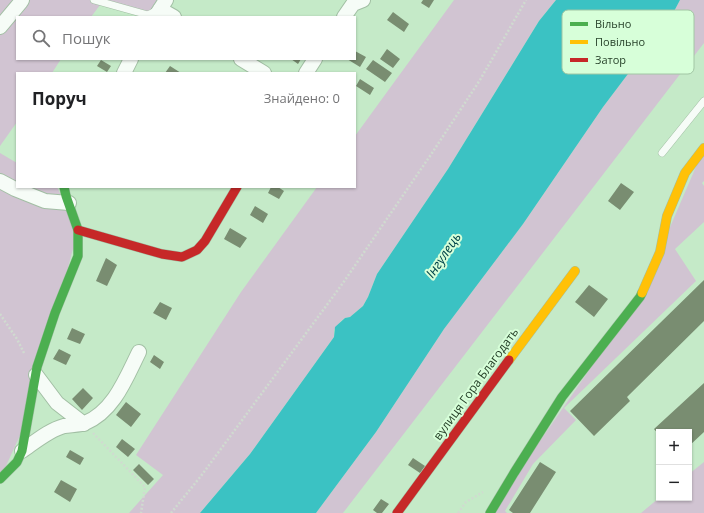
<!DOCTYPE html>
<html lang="uk">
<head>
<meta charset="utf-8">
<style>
	:root { --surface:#fff; --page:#f6f6f6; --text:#202124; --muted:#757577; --line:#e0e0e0 }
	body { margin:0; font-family:"Open Sans",sans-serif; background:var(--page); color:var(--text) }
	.controls { position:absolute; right:12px; bottom:12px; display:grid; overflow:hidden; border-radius:0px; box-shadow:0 1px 3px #0004 }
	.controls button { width:36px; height:36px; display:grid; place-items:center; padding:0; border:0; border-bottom:1px solid var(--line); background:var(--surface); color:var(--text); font:20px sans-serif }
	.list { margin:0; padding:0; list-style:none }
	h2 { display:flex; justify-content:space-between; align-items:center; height:52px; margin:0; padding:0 16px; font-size:17px }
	h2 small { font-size:13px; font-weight:400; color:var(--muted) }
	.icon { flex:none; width:22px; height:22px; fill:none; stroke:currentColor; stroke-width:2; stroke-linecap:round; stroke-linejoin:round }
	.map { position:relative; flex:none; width:704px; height:513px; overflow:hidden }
	.search { position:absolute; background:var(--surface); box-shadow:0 1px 3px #0004; left:16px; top:16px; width:340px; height:44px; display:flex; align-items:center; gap:10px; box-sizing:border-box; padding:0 14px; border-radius:0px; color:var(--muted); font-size:15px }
	.panel { position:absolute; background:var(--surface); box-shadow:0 1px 3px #0004; left:16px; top:72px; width:340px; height:116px; border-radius:0px }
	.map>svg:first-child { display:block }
</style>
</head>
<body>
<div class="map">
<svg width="704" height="513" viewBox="0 0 704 513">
	<rect width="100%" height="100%" fill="#c5eac8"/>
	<!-- green -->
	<path fill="#d1c4d2" d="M 0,0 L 166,0 L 148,15 L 100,5 L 91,17 L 17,17 L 17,59 L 61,59 L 52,73 L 17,73 L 17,122 L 0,146 Z
		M 454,0 L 556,0 L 539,21 L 448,169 L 377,274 L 368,297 L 363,306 L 350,317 L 345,318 L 341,321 L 334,330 L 334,337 L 250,454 L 200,513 L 129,513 L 163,475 L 136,455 L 241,292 L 317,187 L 355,187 L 355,136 Z
		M 680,0 L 704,0 L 704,43 L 343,513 L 316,513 L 376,432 L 444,329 L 523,224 L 603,107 L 671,17 Z
		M 704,148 L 704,181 L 702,183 L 704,186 L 704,222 L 675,249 L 696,281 L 564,408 L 576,420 L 533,464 L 505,511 L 507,513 L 490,513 L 640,297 Z
		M 0,153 L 17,163 L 17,187 L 57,187 L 78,230 L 28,418 L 0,479 Z
		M 704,462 L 704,513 L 641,513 L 659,498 L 689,498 L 689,474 Z"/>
	<!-- water -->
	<path fill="#3bc2c3" d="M 556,0 L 680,0 L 671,17 L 603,107 L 523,224 L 444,329 L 376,432 L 316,513 L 200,513 L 250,454 L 334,337 L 335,327 L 345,318 L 350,317 L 363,306 L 368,297 L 377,274 L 448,169 L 539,21 Z"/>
	<!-- building -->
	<path fill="#798d71" d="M 423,0 L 434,0 L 429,8 L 421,3 Z
		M 393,12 L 409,24 L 404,32 L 387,20 Z
		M 387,49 L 400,59 L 393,68 L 380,59 Z
		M 355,51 L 366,57 L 360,67 L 347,59 L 355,59 Z
		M 291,59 L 301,59 L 298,64 Z
		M 101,60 L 111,66 L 107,72 L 97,66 Z
		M 373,60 L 392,73 L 385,82 L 366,69 Z
		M 170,66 L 181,73 L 165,73 Z
		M 360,79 L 374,88 L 370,95 L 356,86 Z
		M 621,183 L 634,192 L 620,210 L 608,201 Z
		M 271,187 L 278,187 L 284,191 L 279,199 L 268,193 Z
		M 255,206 L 268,214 L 263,223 L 250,215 Z
		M 230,228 L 247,238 L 240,248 L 224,239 Z
		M 106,258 L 117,265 L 107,286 L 96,281 Z
		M 704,280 L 704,321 L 627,397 L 630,401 L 594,436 L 570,411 Z
		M 589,285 L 608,299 L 594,317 L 575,302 Z
		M 160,302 L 172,308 L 166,320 L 153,313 Z
		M 72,328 L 85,334 L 80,344 L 67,339 Z
		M 59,349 L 71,355 L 66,365 L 53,359 Z
		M 154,355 L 164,362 L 160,369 L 150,362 Z
		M 704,383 L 704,432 L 689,446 L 689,432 L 659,432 L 659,435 L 654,429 Z
		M 83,388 L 93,398 L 82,410 L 72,399 Z
		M 126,402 L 141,414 L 131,427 L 116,415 Z
		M 122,439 L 135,449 L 128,457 L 116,447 Z
		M 70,450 L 84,458 L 80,465 L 66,457 Z
		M 413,458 L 425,466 L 420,473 L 408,465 Z
		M 540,462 L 556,472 L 530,513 L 513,513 L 509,510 Z
		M 139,464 L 154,479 L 148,485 L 133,470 Z
		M 61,480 L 77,489 L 70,502 L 54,492 Z
		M 381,499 L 389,504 L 382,513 L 377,513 L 373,510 Z"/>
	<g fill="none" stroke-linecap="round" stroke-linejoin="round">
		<defs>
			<path id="lane" d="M 94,0 L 148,15 L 156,11
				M 662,153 L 704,101"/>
			<path id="street" d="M 160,9 L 174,17
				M 155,17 L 166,0
				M 344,17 L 353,4 L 363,0
				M 0,27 L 20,3 L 22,0
				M 241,59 L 264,73
				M 124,73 L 131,59
				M 306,73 L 315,59
				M 0,181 L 15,189 L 45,201 L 69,203
				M 36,375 L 57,403 L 84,424
				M 22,451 C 35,442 49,430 64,426 C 70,425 81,425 85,423 C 114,411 126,378 139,352"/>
			<path id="fast" d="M 0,479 L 17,462 L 22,451 L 37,367 L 55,313 L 78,256 L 78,230 L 66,196 L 64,187
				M 490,513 L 514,473 L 562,397 L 640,297 L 642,293"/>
			<path id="slow" d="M 642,293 L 660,252 L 667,216 L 685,173 L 704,148
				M 509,360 L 575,271"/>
			<path id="jam" d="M 78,230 L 162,254 L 182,257 L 197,250 L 205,241 L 237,187
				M 397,513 L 509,360"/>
		</defs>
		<!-- lane casing -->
		<use href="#lane" stroke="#a2bfa4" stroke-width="8"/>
		<!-- street casing -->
		<use href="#street" stroke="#a2bfa4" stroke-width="16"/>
		<!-- fast casing -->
		<use href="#fast" stroke="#a2bfa4" stroke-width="10"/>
		<!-- slow casing -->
		<use href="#slow" stroke="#a2bfa4" stroke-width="10"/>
		<!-- jam casing -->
		<use href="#jam" stroke="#a2bfa4" stroke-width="10"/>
		<!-- path -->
		<path stroke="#d0dbd0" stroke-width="2.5" stroke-dasharray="2 2" stroke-linecap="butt" d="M 0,314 L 17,339 L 24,353
			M 93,433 L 145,487 L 141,513
			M 171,513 L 201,476 L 343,283 L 432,153 L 480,80 L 526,0
			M 458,513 L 466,502 L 483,492"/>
		<!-- lane -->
		<use href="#lane" stroke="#f6fcf7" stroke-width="7"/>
		<!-- street -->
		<use href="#street" stroke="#f6fcf7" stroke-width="14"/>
		<!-- fast -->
		<use href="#fast" stroke="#4caf50" stroke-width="9"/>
		<!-- slow -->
		<use href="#slow" stroke="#ffc107" stroke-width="9"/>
		<!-- jam -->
		<use href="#jam" stroke="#c62828" stroke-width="9"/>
	</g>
	<g text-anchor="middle" stroke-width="4" stroke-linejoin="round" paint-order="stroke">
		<!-- street labels -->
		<g font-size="12" fill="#27422a" stroke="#d7ffd9">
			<text transform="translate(476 384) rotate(-54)" y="4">вулиця Гора Благодать</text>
		</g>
		<!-- water labels -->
		<g font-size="13" font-style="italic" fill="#004249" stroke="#d7ffd9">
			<text transform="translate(443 255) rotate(-56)" y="5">Інгулець</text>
		</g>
	</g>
	<!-- legend -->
	<rect x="562" y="10" width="132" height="64" rx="6" fill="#d7ffd9" stroke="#a2c6a4" stroke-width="1"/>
	<rect x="570" y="22" width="18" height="4" fill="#4caf50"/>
	<rect x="570" y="40" width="18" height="4" fill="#ffc107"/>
	<rect x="570" y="58" width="18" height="4" fill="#c62828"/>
	<g font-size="11" fill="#27422a">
		<text x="595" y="28">Вільно</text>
		<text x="595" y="46">Повільно</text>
		<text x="595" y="64">Затор</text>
	</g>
</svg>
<div class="controls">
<button>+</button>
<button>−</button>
</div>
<div class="search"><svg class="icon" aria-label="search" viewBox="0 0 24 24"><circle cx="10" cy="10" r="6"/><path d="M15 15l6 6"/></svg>Пошук</div>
<section class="panel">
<h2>Поруч<small>Знайдено: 0</small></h2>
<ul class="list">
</ul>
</section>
</div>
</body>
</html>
